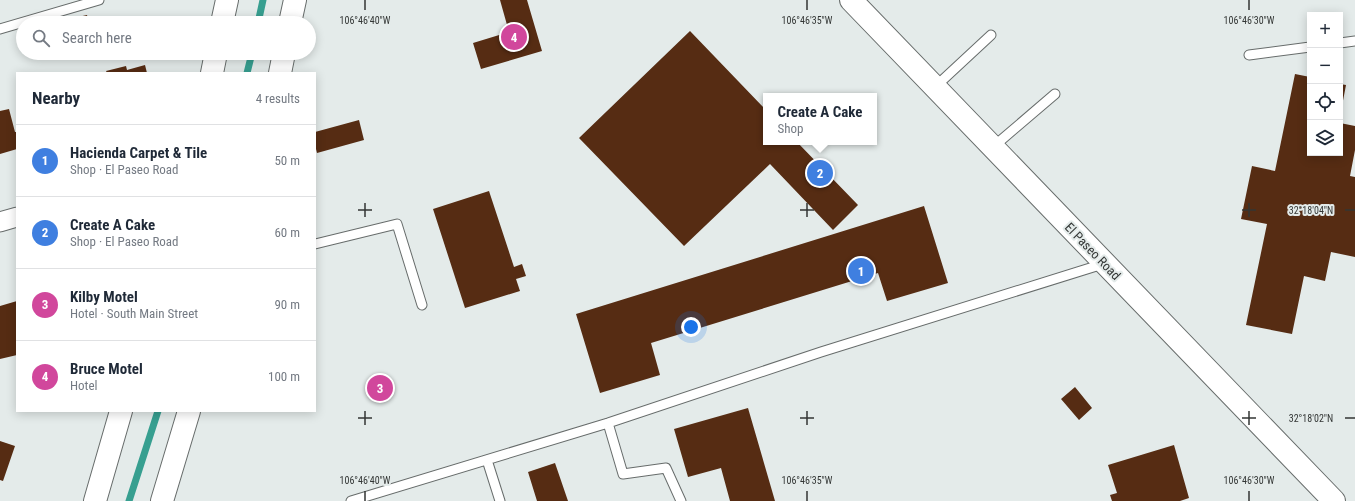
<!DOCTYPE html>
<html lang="en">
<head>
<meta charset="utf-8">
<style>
	:root { --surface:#fff; --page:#f6f6f7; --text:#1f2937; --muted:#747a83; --line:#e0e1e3; --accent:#7c3aed }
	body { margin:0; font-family:"Roboto Condensed",sans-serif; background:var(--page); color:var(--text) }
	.controls { position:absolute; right:12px; top:12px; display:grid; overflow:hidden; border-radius:0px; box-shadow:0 2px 10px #0003 }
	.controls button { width:36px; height:36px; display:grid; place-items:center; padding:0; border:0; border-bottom:1px solid var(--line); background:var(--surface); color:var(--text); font:20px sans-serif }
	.you { position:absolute; left:691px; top:327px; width:14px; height:14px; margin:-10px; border:3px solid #fff; border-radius:50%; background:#1a73e8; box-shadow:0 0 0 6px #1a73e833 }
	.badge { display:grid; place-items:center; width:26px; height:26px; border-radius:50%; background:var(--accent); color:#fff; font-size:13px; font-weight:700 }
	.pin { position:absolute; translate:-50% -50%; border:2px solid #fff; box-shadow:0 1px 4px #0006 }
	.popup { position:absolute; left:763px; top:93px; width:114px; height:52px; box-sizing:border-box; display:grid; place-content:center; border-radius:0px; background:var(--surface); filter:drop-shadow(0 1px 3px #0005); font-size:13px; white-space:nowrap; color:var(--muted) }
	.popup b { font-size:15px; color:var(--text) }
	.popup::after { content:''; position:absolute; left:50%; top:100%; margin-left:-8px; border:8px solid transparent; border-top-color:var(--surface) }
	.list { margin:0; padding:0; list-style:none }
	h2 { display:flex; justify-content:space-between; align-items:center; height:52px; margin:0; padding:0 16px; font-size:17px }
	h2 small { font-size:13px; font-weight:400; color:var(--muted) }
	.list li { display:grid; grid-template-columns:26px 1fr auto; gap:12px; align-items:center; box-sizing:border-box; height:72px; padding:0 16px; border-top:1px solid var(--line) }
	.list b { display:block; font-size:15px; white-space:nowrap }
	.list p { margin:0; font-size:13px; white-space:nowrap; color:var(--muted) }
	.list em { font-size:13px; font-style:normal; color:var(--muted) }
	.icon { flex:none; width:22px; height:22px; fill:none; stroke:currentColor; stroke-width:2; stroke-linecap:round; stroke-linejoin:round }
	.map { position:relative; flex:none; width:1355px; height:501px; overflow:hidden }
	.search { position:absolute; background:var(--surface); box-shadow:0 2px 10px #0003; left:16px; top:16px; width:300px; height:44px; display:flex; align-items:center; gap:10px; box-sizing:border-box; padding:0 14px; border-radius:22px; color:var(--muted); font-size:15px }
	.panel { position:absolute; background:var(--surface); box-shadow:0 2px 10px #0003; left:16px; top:72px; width:300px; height:340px; border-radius:0px }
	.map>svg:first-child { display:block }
</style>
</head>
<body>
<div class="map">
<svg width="1355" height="501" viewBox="0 0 1355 501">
	<rect width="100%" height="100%" fill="#e4ebea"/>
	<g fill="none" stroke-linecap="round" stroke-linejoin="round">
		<!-- stream -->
		<path stroke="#379f90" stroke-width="7" d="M 258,23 L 263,0
			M 247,73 L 252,53
			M 129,501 L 158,411"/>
	</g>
	<!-- building -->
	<path fill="#562c13" d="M 500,0 L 527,0 L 542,51 L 481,69 L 473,43 L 509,32 Z
		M 87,15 L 89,23 L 65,23 L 65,20 Z
		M 690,31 L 766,110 L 766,142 L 797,142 L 858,205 L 833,230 L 770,164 L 684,246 L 579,138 Z
		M 145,65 L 147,73 L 107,73 L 106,71 L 126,66 L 127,70 Z
		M 1295,74 L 1310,77 L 1310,153 L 1340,153 L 1340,123 L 1355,126 L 1355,150 L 1350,176 L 1355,177 L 1355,257 L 1331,252 L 1325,281 L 1304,276 L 1292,334 L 1246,325 L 1267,224 L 1241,219 L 1252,166 L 1275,171 Z
		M 1340,84 L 1346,85 L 1341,111 L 1340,111 Z
		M 9,109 L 15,132 L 17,132 L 17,149 L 0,154 L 0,111 Z
		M 359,120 L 364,140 L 317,153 L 315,145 L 315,132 Z
		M 489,191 L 514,267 L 522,264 L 526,276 L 516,279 L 520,291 L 465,308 L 433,209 Z
		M 924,206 L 948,283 L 887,301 L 878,273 L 651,343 L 660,375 L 600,393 L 576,314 Z
		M 17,301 L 17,355 L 0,359 L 0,306 Z
		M 1075,387 L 1092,408 L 1079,420 L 1061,399 Z
		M 748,408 L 775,501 L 730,501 L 721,468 L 688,477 L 674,429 Z
		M 0,441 L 15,446 L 3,481 L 0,480 Z
		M 1174,445 L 1189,498 L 1180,501 L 1112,501 L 1110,495 L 1117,493 L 1108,465 Z
		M 555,463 L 568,501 L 537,501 L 528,472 Z"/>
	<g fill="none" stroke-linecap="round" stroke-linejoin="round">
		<defs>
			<path id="lane" d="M 0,29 L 99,0
				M 1340,43 L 1355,41
				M 1249,55 L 1310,47
				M 935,87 L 991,35
				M 993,147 L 1055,94
				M 315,244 L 397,224 L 422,305
				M 608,423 L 623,474 L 666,468 L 681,501
				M 487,460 L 500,501
				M 351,501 L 608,423 L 821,352 L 1103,264"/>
			<path id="street" d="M 0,222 L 17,217"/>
			<path id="secondary" d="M 851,0 L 1334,501
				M 222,23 L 227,0
				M 290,23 L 295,0
				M 212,73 L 216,53
				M 280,73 L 284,53
				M 95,501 L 121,411
				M 162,501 L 189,411"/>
		</defs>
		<!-- lane casing -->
		<use href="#lane" stroke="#676c6b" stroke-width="11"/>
		<!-- street casing -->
		<use href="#street" stroke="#676c6b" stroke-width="21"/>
		<!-- secondary casing -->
		<use href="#secondary" stroke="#676c6b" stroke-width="24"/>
		<!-- lane -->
		<use href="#lane" stroke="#fff" stroke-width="9"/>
		<!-- street -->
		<use href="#street" stroke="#fff" stroke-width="19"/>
		<!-- secondary -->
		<use href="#secondary" stroke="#fff" stroke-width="22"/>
	</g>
	<!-- ticks -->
	<path fill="none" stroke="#333635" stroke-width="1.5" d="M 365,0 L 365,10M 807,0 L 807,10M 1249,0 L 1249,10M 365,203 L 365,217M 807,203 L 807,217M 1249,203 L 1249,217M 358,210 L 372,210M 800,210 L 814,210M 1242,210 L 1256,210M 1345,210 L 1355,210M 365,411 L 365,425M 807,411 L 807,425M 1249,411 L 1249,425M 358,418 L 372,418M 800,418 L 814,418M 1242,418 L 1256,418M 1345,418 L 1355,418M 365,491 L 365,501M 807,491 L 807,501M 1249,491 L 1249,501"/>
	<g text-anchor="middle" stroke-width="4" stroke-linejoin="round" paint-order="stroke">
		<!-- street labels -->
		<g font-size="13" fill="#333635" stroke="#e4ebea">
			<text transform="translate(1093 251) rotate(46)" y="5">El Paseo Road</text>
		</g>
	</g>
	<g font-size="10" text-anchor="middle" fill="#333635" stroke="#e4ebea" stroke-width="4" stroke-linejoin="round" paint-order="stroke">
		<text x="365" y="24">106°46'40"W</text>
		<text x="807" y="24">106°46'35"W</text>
		<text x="1249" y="24">106°46'30"W</text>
		<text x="1311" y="214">32°18'04"N</text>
		<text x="1311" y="422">32°18'02"N</text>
		<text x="365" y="484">106°46'40"W</text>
		<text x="807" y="484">106°46'35"W</text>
		<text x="1249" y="484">106°46'30"W</text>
	</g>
</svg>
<div class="controls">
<button>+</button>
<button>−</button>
<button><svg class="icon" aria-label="locate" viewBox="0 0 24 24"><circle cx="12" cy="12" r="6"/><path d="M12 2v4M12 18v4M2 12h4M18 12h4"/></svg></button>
<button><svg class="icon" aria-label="layers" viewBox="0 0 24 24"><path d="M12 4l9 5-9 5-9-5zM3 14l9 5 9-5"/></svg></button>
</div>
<div class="you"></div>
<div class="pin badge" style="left:861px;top:271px;background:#3f7fe0">1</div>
<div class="pin badge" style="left:820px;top:173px;background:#3f7fe0">2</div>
<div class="popup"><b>Create A Cake</b>Shop</div>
<div class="pin badge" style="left:380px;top:388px;background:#d1479c">3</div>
<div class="pin badge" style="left:514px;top:37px;background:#d1479c">4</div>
<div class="search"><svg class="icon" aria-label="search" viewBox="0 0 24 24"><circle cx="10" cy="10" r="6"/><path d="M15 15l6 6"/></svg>Search here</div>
<section class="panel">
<h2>Nearby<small>4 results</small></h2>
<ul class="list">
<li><span class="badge" style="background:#3f7fe0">1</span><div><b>Hacienda Carpet &amp; Tile</b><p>Shop · El Paseo Road</p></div><em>50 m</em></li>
<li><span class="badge" style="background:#3f7fe0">2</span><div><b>Create A Cake</b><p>Shop · El Paseo Road</p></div><em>60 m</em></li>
<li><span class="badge" style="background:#d1479c">3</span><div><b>Kilby Motel</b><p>Hotel · South Main Street</p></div><em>90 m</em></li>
<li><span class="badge" style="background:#d1479c">4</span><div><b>Bruce Motel</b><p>Hotel</p></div><em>100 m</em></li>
</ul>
</section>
</div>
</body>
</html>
